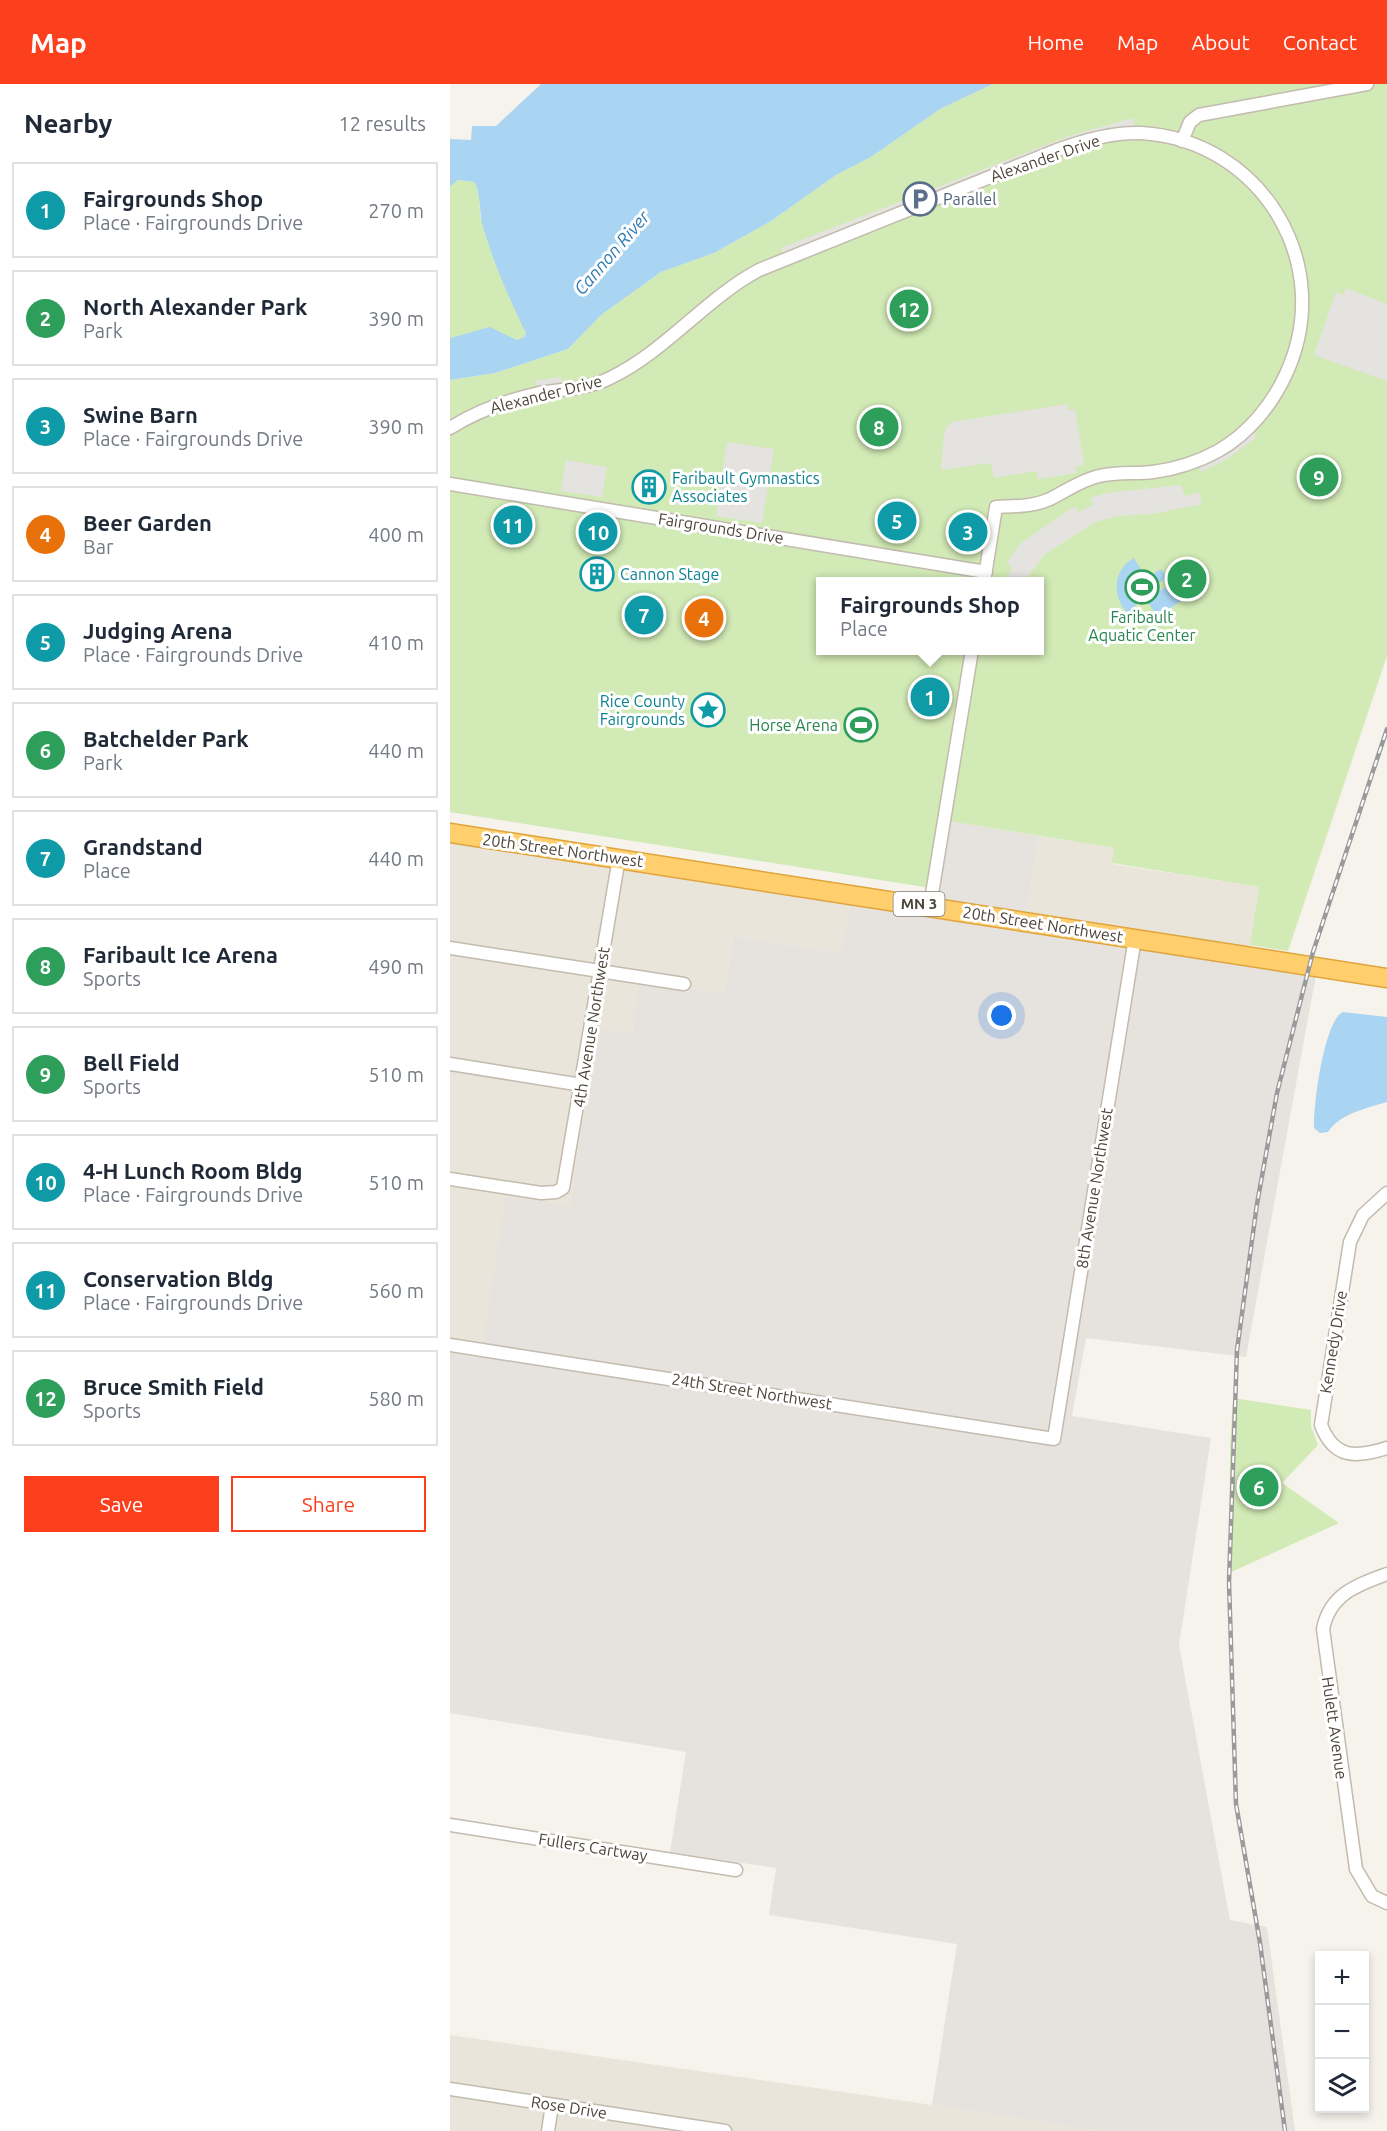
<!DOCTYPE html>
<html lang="en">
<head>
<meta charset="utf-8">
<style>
	:root { --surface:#fff; --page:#f6f6f7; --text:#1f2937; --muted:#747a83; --line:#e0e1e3; --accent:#fc3f1d }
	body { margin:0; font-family:Ubuntu,sans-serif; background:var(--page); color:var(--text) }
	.controls { position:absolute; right:18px; bottom:18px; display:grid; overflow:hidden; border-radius:0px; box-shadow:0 3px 9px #0003 }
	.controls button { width:54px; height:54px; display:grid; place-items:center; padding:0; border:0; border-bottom:2px solid var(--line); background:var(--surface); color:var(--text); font:30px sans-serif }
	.you { position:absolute; left:552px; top:932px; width:21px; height:21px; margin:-15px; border:4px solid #fff; border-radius:50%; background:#1a73e8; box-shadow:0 0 0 9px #1a73e833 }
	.badge { display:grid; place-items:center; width:39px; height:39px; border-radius:50%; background:var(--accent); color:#fff; font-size:20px; font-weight:700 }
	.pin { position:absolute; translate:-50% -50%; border:3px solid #fff; box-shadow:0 2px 6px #0006 }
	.popup { position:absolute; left:366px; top:493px; width:228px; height:78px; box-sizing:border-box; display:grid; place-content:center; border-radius:0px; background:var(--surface); filter:drop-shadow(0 2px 4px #0005); font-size:20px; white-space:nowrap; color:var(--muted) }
	.popup b { font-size:22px; color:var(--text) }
	.popup::after { content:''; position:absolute; left:50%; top:100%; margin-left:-12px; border:12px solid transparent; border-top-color:var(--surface) }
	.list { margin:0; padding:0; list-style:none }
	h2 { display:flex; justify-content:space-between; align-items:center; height:78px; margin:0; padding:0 24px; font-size:26px }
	h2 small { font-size:20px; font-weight:400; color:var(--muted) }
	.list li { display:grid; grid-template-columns:39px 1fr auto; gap:18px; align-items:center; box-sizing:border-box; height:96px; margin:0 12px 12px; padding:0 12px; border:2px solid var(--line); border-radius:0px }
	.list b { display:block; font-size:22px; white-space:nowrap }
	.list p { margin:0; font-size:20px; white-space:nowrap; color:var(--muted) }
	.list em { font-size:20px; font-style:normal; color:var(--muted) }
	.actions { display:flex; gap:12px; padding:18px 24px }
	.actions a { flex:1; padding:14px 0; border:2px solid var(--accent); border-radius:0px; text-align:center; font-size:21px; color:var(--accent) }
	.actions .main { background:var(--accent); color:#fff }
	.icon { flex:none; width:33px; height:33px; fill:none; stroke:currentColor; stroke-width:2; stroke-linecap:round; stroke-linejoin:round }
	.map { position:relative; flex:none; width:937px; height:2047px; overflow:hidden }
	header { display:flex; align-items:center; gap:36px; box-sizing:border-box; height:84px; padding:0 30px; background:var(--accent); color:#fff }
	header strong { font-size:28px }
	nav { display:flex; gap:33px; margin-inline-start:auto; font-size:21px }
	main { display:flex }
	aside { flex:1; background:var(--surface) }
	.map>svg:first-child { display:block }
</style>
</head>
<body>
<header>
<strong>Map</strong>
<nav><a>Home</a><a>Map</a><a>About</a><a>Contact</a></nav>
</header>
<main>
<aside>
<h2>Nearby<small>12 results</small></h2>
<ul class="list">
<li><span class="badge" style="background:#0f9aa8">1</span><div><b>Fairgrounds Shop</b><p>Place · Fairgrounds Drive</p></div><em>270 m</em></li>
<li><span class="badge" style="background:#2e9e5b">2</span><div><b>North Alexander Park</b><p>Park</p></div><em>390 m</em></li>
<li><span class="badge" style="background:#0f9aa8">3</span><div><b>Swine Barn</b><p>Place · Fairgrounds Drive</p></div><em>390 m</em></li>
<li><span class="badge" style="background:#e8710a">4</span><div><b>Beer Garden</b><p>Bar</p></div><em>400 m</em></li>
<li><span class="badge" style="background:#0f9aa8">5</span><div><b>Judging Arena</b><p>Place · Fairgrounds Drive</p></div><em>410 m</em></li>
<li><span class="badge" style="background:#2e9e5b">6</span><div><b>Batchelder Park</b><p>Park</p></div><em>440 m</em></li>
<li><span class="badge" style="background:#0f9aa8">7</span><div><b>Grandstand</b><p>Place</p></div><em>440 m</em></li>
<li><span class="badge" style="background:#2e9e5b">8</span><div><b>Faribault Ice Arena</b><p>Sports</p></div><em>490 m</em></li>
<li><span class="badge" style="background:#2e9e5b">9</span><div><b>Bell Field</b><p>Sports</p></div><em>510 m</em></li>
<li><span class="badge" style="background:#0f9aa8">10</span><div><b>4-H Lunch Room Bldg</b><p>Place · Fairgrounds Drive</p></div><em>510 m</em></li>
<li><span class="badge" style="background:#0f9aa8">11</span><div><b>Conservation Bldg</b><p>Place · Fairgrounds Drive</p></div><em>560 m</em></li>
<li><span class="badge" style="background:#2e9e5b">12</span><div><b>Bruce Smith Field</b><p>Sports</p></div><em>580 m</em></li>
</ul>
<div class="actions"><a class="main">Save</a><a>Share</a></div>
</aside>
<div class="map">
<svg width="937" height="2047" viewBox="0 0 937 2047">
	<rect width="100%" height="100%" fill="#f6f3ec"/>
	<!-- residential -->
	<path fill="#eae5da" d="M 589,752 L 664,764 L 663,780 L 809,803 L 799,868 L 575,835 Z
		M 0,753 L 401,817 L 392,869 L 284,852 L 274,909 L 191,897 L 182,949 L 147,944 L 120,1123 L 31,1274 L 0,1269 Z
		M 0,1951 L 482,2021 L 649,2047 L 0,2047 Z"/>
	<!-- industrial -->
	<path fill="#e6e2dd" d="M 501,737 L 589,752 L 575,835 L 488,820 Z
		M 401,817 L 866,891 L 796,1273 L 636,1254 L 622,1332 L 761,1354 L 729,1561 L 780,1836 L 817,1843 L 845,2047 L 649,2047 L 482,2021 L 507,1860 L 319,1831 L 326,1784 L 220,1768 L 236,1668 L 0,1629 L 0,1269 L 31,1274 L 56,1113 L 120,1122 L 147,944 L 182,949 L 190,897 L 274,909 L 284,852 L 391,869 Z"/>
	<!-- green -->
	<path fill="#d2eab5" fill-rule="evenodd" d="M 543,0 L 937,0 L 937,572 L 838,867 L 800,861 L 809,803 L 662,779 L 664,764 L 499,737 L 487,805 L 0,728 L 0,296 L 45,289 L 118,265 L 151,231 L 211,188 L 264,169 L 321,137 L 386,91 L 421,73 L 490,25 ZM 370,498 L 590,498 L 590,566 L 370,566 Z
		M 8,96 L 24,98 C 31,108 28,126 32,139 C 43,176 58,213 76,248 L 74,253 L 67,256 L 40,244 L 0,254 L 0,103 Z
		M 783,1314 L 861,1326 L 861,1342 L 868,1361 L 832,1399 L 889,1439 L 779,1489 L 780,1363 Z"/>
	<!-- parking -->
	<path fill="#e5e3e0" d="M 683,34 L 686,49 L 662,51 L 335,174 L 331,164 L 619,52 Z
		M 896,204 L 937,220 L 937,297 L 864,271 L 886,208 L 894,211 Z
		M 111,293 L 113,306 L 88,310 L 86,296 Z
		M 617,320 L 618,326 L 625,325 L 634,381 L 626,382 L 626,389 L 588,395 L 587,387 L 544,394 L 541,379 L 491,386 L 494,352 L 496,344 L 502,338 Z
		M 799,343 L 807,353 L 776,376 L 751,388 L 747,377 Z
		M 277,358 L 324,365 L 312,439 L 266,432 Z
		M 116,376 L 157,383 L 152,413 L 111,407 Z
		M 731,401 L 735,412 L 749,408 L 752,420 L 702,430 L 668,432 L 645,438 L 595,470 L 574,497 L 556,497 L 562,483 L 557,478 L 570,460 L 625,422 L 628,428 L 643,421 L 640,414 L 656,409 Z"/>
	<!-- water -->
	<path fill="#a9d4f2" d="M 91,0 L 543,0 L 490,25 L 421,73 L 386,91 L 321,137 L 264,169 L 211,188 L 151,231 L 118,265 L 45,289 L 0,296 L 0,254 L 40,243 L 67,256 L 74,253 L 76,249 C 59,215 44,180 33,143 C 29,130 31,108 24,98 L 8,96 L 0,103 L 0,55 L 21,56 L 22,42 L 46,42 Z
		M 684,474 L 696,494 L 711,485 L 717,494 L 702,503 L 706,509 L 722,499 L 733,516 L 707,532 L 694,512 L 678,530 C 662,513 662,486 684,474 Z
		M 893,928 L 937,933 L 937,1018 C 916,1024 890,1030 878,1048 L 870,1049 L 864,1044 C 863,1023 874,936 893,928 Z"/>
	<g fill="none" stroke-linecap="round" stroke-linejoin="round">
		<defs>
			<path id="minor" d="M 732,57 L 740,38 L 749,31 L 917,0
				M 0,344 C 27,327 58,316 89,309 C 114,305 138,305 160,294 C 216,267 255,215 309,186 L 607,66 C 634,56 662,48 691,49 C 811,56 887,180 836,290 C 822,321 798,350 768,367 C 748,378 726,385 703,388 C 685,390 667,388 649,392 C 631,396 616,407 600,415 C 582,423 565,422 546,423 L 534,498
				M 0,400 L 536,488
				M 480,822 L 522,566
				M 0,864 L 234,900
				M 0,980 L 132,1001
				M 0,1095 L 91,1109 L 106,1108 L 113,1104 L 169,774
				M 937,1109 L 913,1131 L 900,1158 L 871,1341 C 884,1375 906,1374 937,1364
				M 0,1261 L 604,1355 L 685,854
				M 937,1490 C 907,1501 880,1510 873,1545 L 906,1785 L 922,1812 L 937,1819
				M 0,1741 L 286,1786
				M 0,2005 L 275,2047
				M 98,2047 L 102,2021"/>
			<path id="highway" d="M 0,749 L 937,894"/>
		</defs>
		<!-- minor casing -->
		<use href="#minor" stroke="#c2bbae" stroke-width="15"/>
		<!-- highway casing -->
		<use href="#highway" stroke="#e0a43c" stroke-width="21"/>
		<!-- minor -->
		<use href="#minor" stroke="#fff" stroke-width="12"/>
		<!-- highway -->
		<use href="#highway" stroke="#ffcf6e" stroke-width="18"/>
		<defs>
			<path id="rail" d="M 835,2047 L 810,1859 L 786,1720 L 779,1498 L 787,1266 L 807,1120 L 827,1009 L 863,868 L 937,645"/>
		</defs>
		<!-- rail casing -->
		<use href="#rail" stroke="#9a9a9a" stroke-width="4.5"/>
		<!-- rail -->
		<use href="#rail" stroke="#fff" stroke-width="2" stroke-dasharray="7" stroke-linecap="butt"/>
	</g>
	<!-- icons -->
	<defs>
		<symbol id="parking-ring" viewBox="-11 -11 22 22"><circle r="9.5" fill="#fff" stroke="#5c6f8a" stroke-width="1.5"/><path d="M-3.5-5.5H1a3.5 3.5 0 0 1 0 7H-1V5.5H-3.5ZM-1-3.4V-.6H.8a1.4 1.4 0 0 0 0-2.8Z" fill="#5c6f8a"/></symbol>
		<symbol id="building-ring" viewBox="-11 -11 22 22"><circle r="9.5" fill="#fff" stroke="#0f9aa8" stroke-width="1.5"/><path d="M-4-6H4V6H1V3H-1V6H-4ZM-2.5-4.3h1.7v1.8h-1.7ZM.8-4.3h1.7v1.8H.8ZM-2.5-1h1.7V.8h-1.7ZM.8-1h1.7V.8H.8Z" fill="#0f9aa8"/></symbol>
		<symbol id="stadium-ring" viewBox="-11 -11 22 22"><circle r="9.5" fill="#fff" stroke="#2e9e5b" stroke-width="1.5"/><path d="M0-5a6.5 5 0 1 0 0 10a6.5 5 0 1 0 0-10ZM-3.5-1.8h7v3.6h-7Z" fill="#2e9e5b"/></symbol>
		<symbol id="sight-ring" viewBox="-11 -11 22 22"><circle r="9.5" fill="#fff" stroke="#0f9aa8" stroke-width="1.5"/><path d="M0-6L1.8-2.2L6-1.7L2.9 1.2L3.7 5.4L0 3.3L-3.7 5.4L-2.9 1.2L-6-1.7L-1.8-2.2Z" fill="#0f9aa8"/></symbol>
	</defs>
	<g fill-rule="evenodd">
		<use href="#parking-ring" x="451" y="96" width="38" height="38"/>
		<use href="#building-ring" x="180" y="384" width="38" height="38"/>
		<use href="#building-ring" x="128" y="471" width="38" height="38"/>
		<use href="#stadium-ring" x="673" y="484" width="38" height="38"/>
		<use href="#sight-ring" x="239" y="607" width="38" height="38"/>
		<use href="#stadium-ring" x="392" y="622" width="38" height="38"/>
	</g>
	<g text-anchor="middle" stroke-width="6" stroke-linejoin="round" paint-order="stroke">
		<!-- shield labels -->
		<rect fill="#fff" stroke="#817c74" stroke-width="1.5" x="443.5" y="808" width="51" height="24" rx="4.5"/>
		<g font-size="15" font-weight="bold" fill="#4b4439">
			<text x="469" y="825">MN 3</text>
		</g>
		<!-- street labels -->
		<g font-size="16" fill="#4b4439" stroke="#fff">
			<text transform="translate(595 74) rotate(-19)" y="6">Alexander Drive</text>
			<text transform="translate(96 310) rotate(-14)" y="6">Alexander Drive</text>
			<text transform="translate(271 444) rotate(9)" y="6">Fairgrounds Drive</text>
			<text transform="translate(113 766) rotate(8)" y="6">20th Street Northwest</text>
			<text transform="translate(593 840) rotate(9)" y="6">20th Street Northwest</text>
			<text transform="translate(141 943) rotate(-81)" y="6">4th Avenue Northwest</text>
			<text transform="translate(644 1104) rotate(-81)" y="6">8th Avenue Northwest</text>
			<text transform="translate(883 1258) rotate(-81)" y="6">Kennedy Drive</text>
			<text transform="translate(302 1307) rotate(9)" y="6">24th Street Northwest</text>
			<text transform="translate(885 1644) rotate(82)" y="6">Hulett Avenue</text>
			<text transform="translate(143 1763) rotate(9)" y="6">Fullers Cartway</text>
			<text transform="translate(119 2023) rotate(9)" y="6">Rose Drive</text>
		</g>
		<!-- service labels -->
		<g font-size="16" fill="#4e5e75" stroke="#fff" text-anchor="start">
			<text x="493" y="121">Parallel</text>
		</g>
		<!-- culture labels -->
		<g font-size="16" fill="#0d838f" stroke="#fff" text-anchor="start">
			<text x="222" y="400">Faribault Gymnastics<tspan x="222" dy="18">Associates</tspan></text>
			<text x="170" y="496">Cannon Stage</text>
			<text x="235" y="623" text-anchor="end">Rice County<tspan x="235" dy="18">Fairgrounds</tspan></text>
		</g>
		<!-- leisure labels -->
		<g font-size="16" fill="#27864d" stroke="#fff">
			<text x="692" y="539">Faribault<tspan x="692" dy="18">Aquatic Center</tspan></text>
			<text x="388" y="647" text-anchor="end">Horse Arena</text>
		</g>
		<!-- water labels -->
		<g font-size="18" font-style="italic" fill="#2e7ab2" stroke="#fff">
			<text transform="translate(162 169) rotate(-49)" y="6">Cannon River</text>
		</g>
	</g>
</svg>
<div class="controls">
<button>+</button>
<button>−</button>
<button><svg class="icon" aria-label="layers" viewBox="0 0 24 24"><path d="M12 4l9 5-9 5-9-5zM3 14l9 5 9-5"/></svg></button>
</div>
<div class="you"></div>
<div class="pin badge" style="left:480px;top:613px;background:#0f9aa8">1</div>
<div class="popup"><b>Fairgrounds Shop</b>Place</div>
<div class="pin badge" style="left:737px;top:495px;background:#2e9e5b">2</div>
<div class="pin badge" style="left:518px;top:448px;background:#0f9aa8">3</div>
<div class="pin badge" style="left:254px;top:534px;background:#e8710a">4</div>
<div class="pin badge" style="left:447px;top:437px;background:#0f9aa8">5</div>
<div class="pin badge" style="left:809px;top:1403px;background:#2e9e5b">6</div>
<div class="pin badge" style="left:194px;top:531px;background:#0f9aa8">7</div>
<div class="pin badge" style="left:429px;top:343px;background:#2e9e5b">8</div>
<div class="pin badge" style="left:869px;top:393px;background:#2e9e5b">9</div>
<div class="pin badge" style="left:148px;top:448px;background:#0f9aa8">10</div>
<div class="pin badge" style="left:63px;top:441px;background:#0f9aa8">11</div>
<div class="pin badge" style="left:459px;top:225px;background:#2e9e5b">12</div>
</div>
</main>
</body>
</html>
